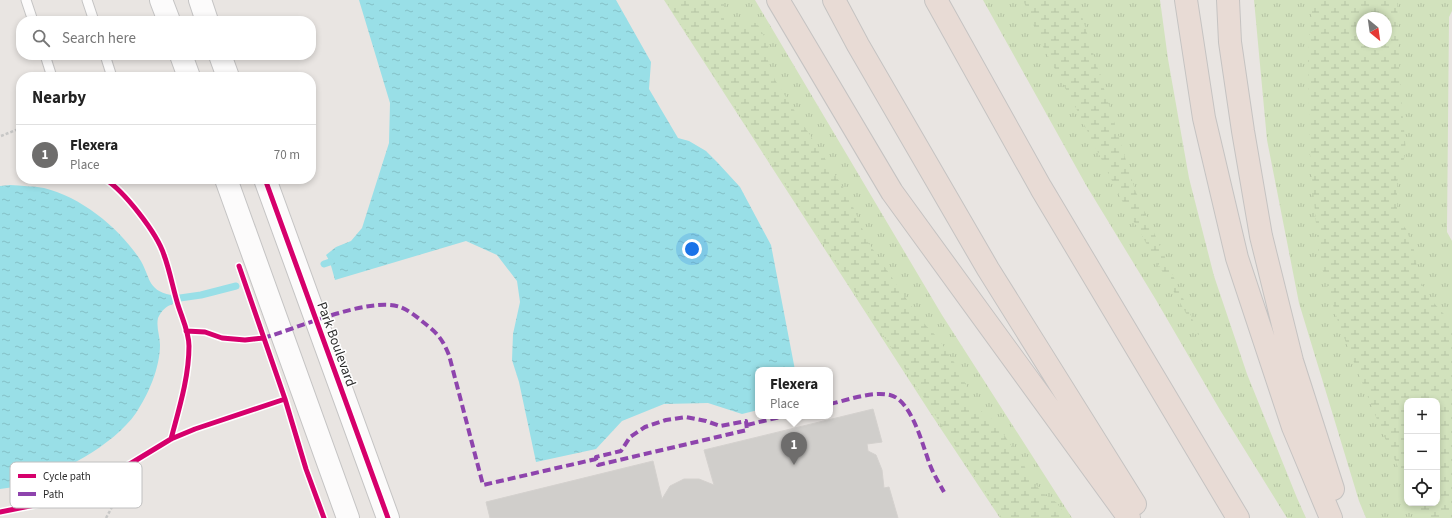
<!DOCTYPE html>
<html lang="en">
<head>
<meta charset="utf-8">
<style>
	:root { --surface:#fff; --page:#f6f6f6; --text:#222; --muted:#767676; --line:#e0e0e0; --accent:#6e6d6c }
	body { margin:0; font-family:"Source Sans 3",sans-serif; background:var(--page); color:var(--text) }
	.controls { position:absolute; right:12px; bottom:12px; display:grid; overflow:hidden; border-radius:8px; box-shadow:0 2px 6px #0003 }
	.controls button { width:36px; height:36px; display:grid; place-items:center; padding:0; border:0; border-bottom:1px solid var(--line); background:var(--surface); color:var(--text); font:20px sans-serif }
	.compass { position:absolute; left:1356px; top:12px; width:36px; height:36px; border-radius:50%; background:var(--surface); box-shadow:0 2px 6px #0003; rotate:151deg }
	.you { position:absolute; left:692px; top:249px; width:14px; height:14px; margin:-10px; border:3px solid #fff; border-radius:50%; background:#1a73e8; box-shadow:0 0 0 6px #1a73e833 }
	.badge { display:grid; place-items:center; width:26px; height:26px; border-radius:50%; background:var(--accent); color:#fff; font-size:13px; font-weight:700 }
	.pin { position:absolute; translate:-50% -33px; filter:drop-shadow(0 1px 2px #0008) }
	.pin::after { content:''; position:absolute; top:21px; width:14px; height:12px; background:inherit; clip-path:polygon(0 0,100% 0,50% 100%) }
	.popup { position:absolute; left:755px; top:367px; width:78px; height:52px; box-sizing:border-box; display:grid; place-content:center; border-radius:8px; background:var(--surface); filter:drop-shadow(0 1px 3px #0005); font-size:13px; white-space:nowrap; color:var(--muted) }
	.popup b { font-size:15px; color:var(--text) }
	.popup::after { content:''; position:absolute; left:50%; top:100%; margin-left:-8px; border:8px solid transparent; border-top-color:var(--surface) }
	.list { margin:0; padding:0; list-style:none }
	h2 { display:flex; justify-content:space-between; align-items:center; height:52px; margin:0; padding:0 16px; font-size:17px }
	h2 small { font-size:13px; font-weight:400; color:var(--muted) }
	.list li { display:grid; grid-template-columns:26px 1fr auto; gap:12px; align-items:center; box-sizing:border-box; height:60px; padding:0 16px; border-top:1px solid var(--line) }
	.list b { display:block; font-size:15px; white-space:nowrap }
	.list p { margin:0; font-size:13px; white-space:nowrap; color:var(--muted) }
	.list em { font-size:13px; font-style:normal; color:var(--muted) }
	.icon { flex:none; width:22px; height:22px; fill:none; stroke:currentColor; stroke-width:2; stroke-linecap:round; stroke-linejoin:round }
	.map { position:relative; flex:none; width:1452px; height:518px; overflow:hidden }
	.search { position:absolute; background:var(--surface); box-shadow:0 2px 6px #0003; left:16px; top:16px; width:300px; height:44px; display:flex; align-items:center; gap:10px; box-sizing:border-box; padding:0 14px; border-radius:16px; color:var(--muted); font-size:15px }
	.panel { position:absolute; background:var(--surface); box-shadow:0 2px 6px #0003; left:16px; top:72px; width:300px; height:112px; border-radius:16px }
	.map>svg:first-child { display:block }
</style>
</head>
<body>
<div class="map">
<svg width="1452" height="518" viewBox="0 0 1452 518">
	<defs>
		<pattern id="grass-tufts" width="24" height="20" patternUnits="userSpaceOnUse"><rect width="24" height="20" fill="#d2e2bd"/><path d="M3 7l-1-3M5 7V3M7 7l1-3M15 17l-1-3M17 17v-4M19 17l1-3" fill="none" stroke="#b4c2a3"/></pattern>
		<pattern id="wetland-marsh" width="20" height="14" patternUnits="userSpaceOnUse"><rect width="20" height="14" fill="#d2e2bd"/><path d="M1 5h8M5 5V1M11 12h8M15 12V8" fill="none" stroke="#b4c2a3"/></pattern>
		<pattern id="water-ripples" width="26" height="14" patternUnits="userSpaceOnUse"><rect width="26" height="14" fill="#99dfe7"/><path d="M2 4q2-2 4 0t4 0M15 11q2-2 4 0t4 0" fill="none" stroke="#84c0c6"/></pattern>
	</defs>
	<rect width="100%" height="100%" fill="#e9e5e2"/>
	<!-- grass -->
	<path fill="url(#grass-tufts)" fill-rule="evenodd" d="M 664,0 L 755,0 L 942,315 L 1072,518 L 1000,518 L 931,414 Z
		M 983,0 L 1160,0 L 1168,59 L 1189,178 L 1214,276 L 1247,374 L 1297,498 L 1306,518 L 1287,518 L 1220,410 L 1156,300 L 1086,185 Z
		M 1254,0 L 1452,0 L 1452,11 L 1449,17 L 1447,232 L 1452,241 L 1452,518 L 1366,518 L 1359,501 L 1299,303 L 1267,140 ZM 1362,18 L 1386,18 L 1386,42 L 1362,42 ZM 1407,401 L 1437,401 L 1437,503 L 1407,503 Z"/>
	<!-- wetland -->
	<path fill="url(#wetland-marsh)" fill-rule="evenodd" d="M 665,0 L 724,0 L 724,21 L 757,23 L 769,45 L 766,55 L 775,80 L 848,195 L 868,242 L 920,319 L 938,338 L 954,362 L 969,391 L 970,405 L 988,415 L 1001,430 L 1041,492 L 1057,503 L 1067,518 L 1002,518 Z
		M 1023,0 L 1079,0 L 1083,20 L 1135,190 L 1203,343 L 1121,199 L 1078,112 L 1041,43 Z
		M 1313,0 L 1397,0 L 1400,85 L 1406,152 L 1397,182 L 1397,217 L 1406,229 L 1414,250 L 1419,279 L 1433,302 L 1452,323 L 1452,518 L 1421,518 L 1415,503 L 1437,503 L 1437,401 L 1407,401 L 1407,487 L 1380,427 L 1339,325 L 1319,258 L 1310,154 L 1308,57 ZM 1362,18 L 1386,18 L 1386,42 L 1362,42 Z"/>
	<!-- water -->
	<path fill="url(#water-ripples)" d="M 359,0 L 616,0 L 651,62 L 649,89 L 678,138 L 689,141 L 706,151 L 717,162 L 740,187 L 771,245 L 795,370 L 758,370 L 758,410 L 742,414 L 708,403 L 664,404 L 622,421 L 596,449 L 536,462 L 519,382 L 512,360 L 513,334 L 520,302 L 517,281 L 497,255 L 466,241 L 335,280 L 330,262 L 326,255 L 336,247 L 351,241 L 362,228 L 389,143 L 390,103 Z
		M 10,185 C 21,186 33,186 44,188 C 81,197 118,227 139,258 C 151,276 146,290 171,295 L 173,304 C 166,306 161,311 158,318 C 156,327 160,336 160,345 C 160,368 148,395 136,413 C 113,446 59,474 21,485 C 14,487 7,488 0,489 L 0,186 Z"/>
	<g fill="none" stroke-linecap="round" stroke-linejoin="round">
		<!-- stream -->
		<path stroke="#99dfe7" stroke-width="7" d="M 324,264 L 330,262
			M 173,299 L 201,295 L 236,286"/>
	</g>
	<!-- building -->
	<path fill="#d0cecb" stroke="#d4d1ce" d="M 873,409 L 882,442 L 867,444 L 868,451 L 876,455 L 882,470 L 884,488 L 889,487 L 898,518 L 490,518 L 486,502 L 653,461 L 662,499 L 670,486 L 684,479 L 699,479 L 714,485 L 704,450 Z"/>
	<g fill="none" stroke-linecap="round" stroke-linejoin="round">
		<defs>
			<path id="lane" d="M 26,0 L 33,21
				M 87,0 L 94,21
				M 45,55 L 52,77
				M 105,55 L 112,77"/>
			<path id="secondary" d="M 161,0 L 169,21
				M 200,0 L 207,21
				M 181,55 L 189,77
				M 220,55 L 228,77
				M 226,179 L 348,518
				M 265,179 L 388,518"/>
			<path id="highway" d="M 778,0 L 892,192 L 1129,518
				M 834,0 L 858,45 L 988,269 L 1135,504
				M 936,0 L 1041,188 L 1238,518
				M 1186,0 L 1204,118 L 1237,258 L 1293,427 L 1331,518
				M 1228,0 L 1230,42 L 1243,131 L 1261,236 L 1292,361 L 1333,489"/>
		</defs>
		<!-- lane casing -->
		<use href="#lane" stroke="#c5c4c4" stroke-width="11"/>
		<!-- secondary casing -->
		<use href="#secondary" stroke="#c5c4c4" stroke-width="24"/>
		<!-- highway casing -->
		<use href="#highway" stroke="#c5c3c2" stroke-width="24"/>
		<!-- path -->
		<path stroke="#c7c7c6" stroke-width="2.5" stroke-dasharray="3 2" stroke-linecap="butt" d="M 1,136 L 21,128
			M 106,518 C 115,502 124,485 126,467"/>
		<!-- lane -->
		<use href="#lane" stroke="#fcfbfb" stroke-width="9"/>
		<!-- secondary -->
		<use href="#secondary" stroke="#fcfbfb" stroke-width="22"/>
		<!-- highway -->
		<use href="#highway" stroke="#e8dbd5" stroke-width="22"/>
		<!-- quiet -->
		<path stroke="#8e44ad" stroke-width="4" stroke-dasharray="8 4" stroke-linecap="butt" d="M 263,338 C 296,329 369,296 400,307 C 408,310 416,316 423,322 C 437,333 442,338 449,355 L 483,485 L 596,459 L 598,465 L 747,430 L 746,421 L 720,426 L 706,421 L 686,417 L 666,420 L 645,427 L 630,437 L 621,451 L 596,457 L 596,459
			M 830,404 C 848,400 871,391 890,395 C 912,400 923,447 930,465 C 934,475 939,483 944,492
			M 747,425 L 784,416"/>
		<defs>
			<path id="cycleway" d="M 105,179 C 124,191 157,233 164,255 C 170,271 173,289 178,305 C 182,318 189,332 189,346 C 189,377 179,409 171,439
				M 265,179 L 388,518
				M 239,266 L 285,399 L 306,469 L 324,518
				M 186,331 L 205,332 L 222,338 L 245,340 L 263,338
				M 0,512 L 60,500 L 87,490 L 171,439 L 195,429 L 285,399"/>
		</defs>
		<!-- cycleway casing -->
		<use href="#cycleway" stroke="#fff" stroke-width="8"/>
		<!-- cycleway -->
		<use href="#cycleway" stroke="#d6006c" stroke-width="5"/>
	</g>
	<g text-anchor="middle" stroke-width="3" stroke-linejoin="round" paint-order="stroke">
		<!-- street labels -->
		<g font-size="14" fill="#2c2c2c" stroke="#fff">
			<text transform="translate(337 344) rotate(70)" y="5">Park Boulevard</text>
		</g>
	</g>
	<!-- legend -->
	<rect x="10" y="462" width="132" height="46" rx="6" fill="#fff" stroke="#c0c0c0" stroke-width="1"/>
	<rect x="18" y="474" width="18" height="4" fill="#d6006c"/>
	<rect x="18" y="492" width="18" height="4" fill="#8e44ad"/>
	<g font-size="11" fill="#2c2c2c">
		<text x="43" y="480">Cycle path</text>
		<text x="43" y="498">Path</text>
	</g>
</svg>
<div class="controls">
<button>+</button>
<button>−</button>
<button><svg class="icon" aria-label="locate" viewBox="0 0 24 24"><circle cx="12" cy="12" r="6"/><path d="M12 2v4M12 18v4M2 12h4M18 12h4"/></svg></button>
</div>
<svg class="compass" viewBox="-18 -18 36 36"><path d="M0-13l5 13h-10z" fill="#e53935"/><path d="M0 13l5-13h-10z" fill="#767676"/></svg>
<div class="you"></div>
<div class="pin badge" style="left:794px;top:465px">1</div>
<div class="popup"><b>Flexera</b>Place</div>
<div class="search"><svg class="icon" aria-label="search" viewBox="0 0 24 24"><circle cx="10" cy="10" r="6"/><path d="M15 15l6 6"/></svg>Search here</div>
<section class="panel">
<h2>Nearby<small></small></h2>
<ul class="list">
<li><span class="badge">1</span><div><b>Flexera</b><p>Place</p></div><em>70 m</em></li>
</ul>
</section>
</div>
</body>
</html>
